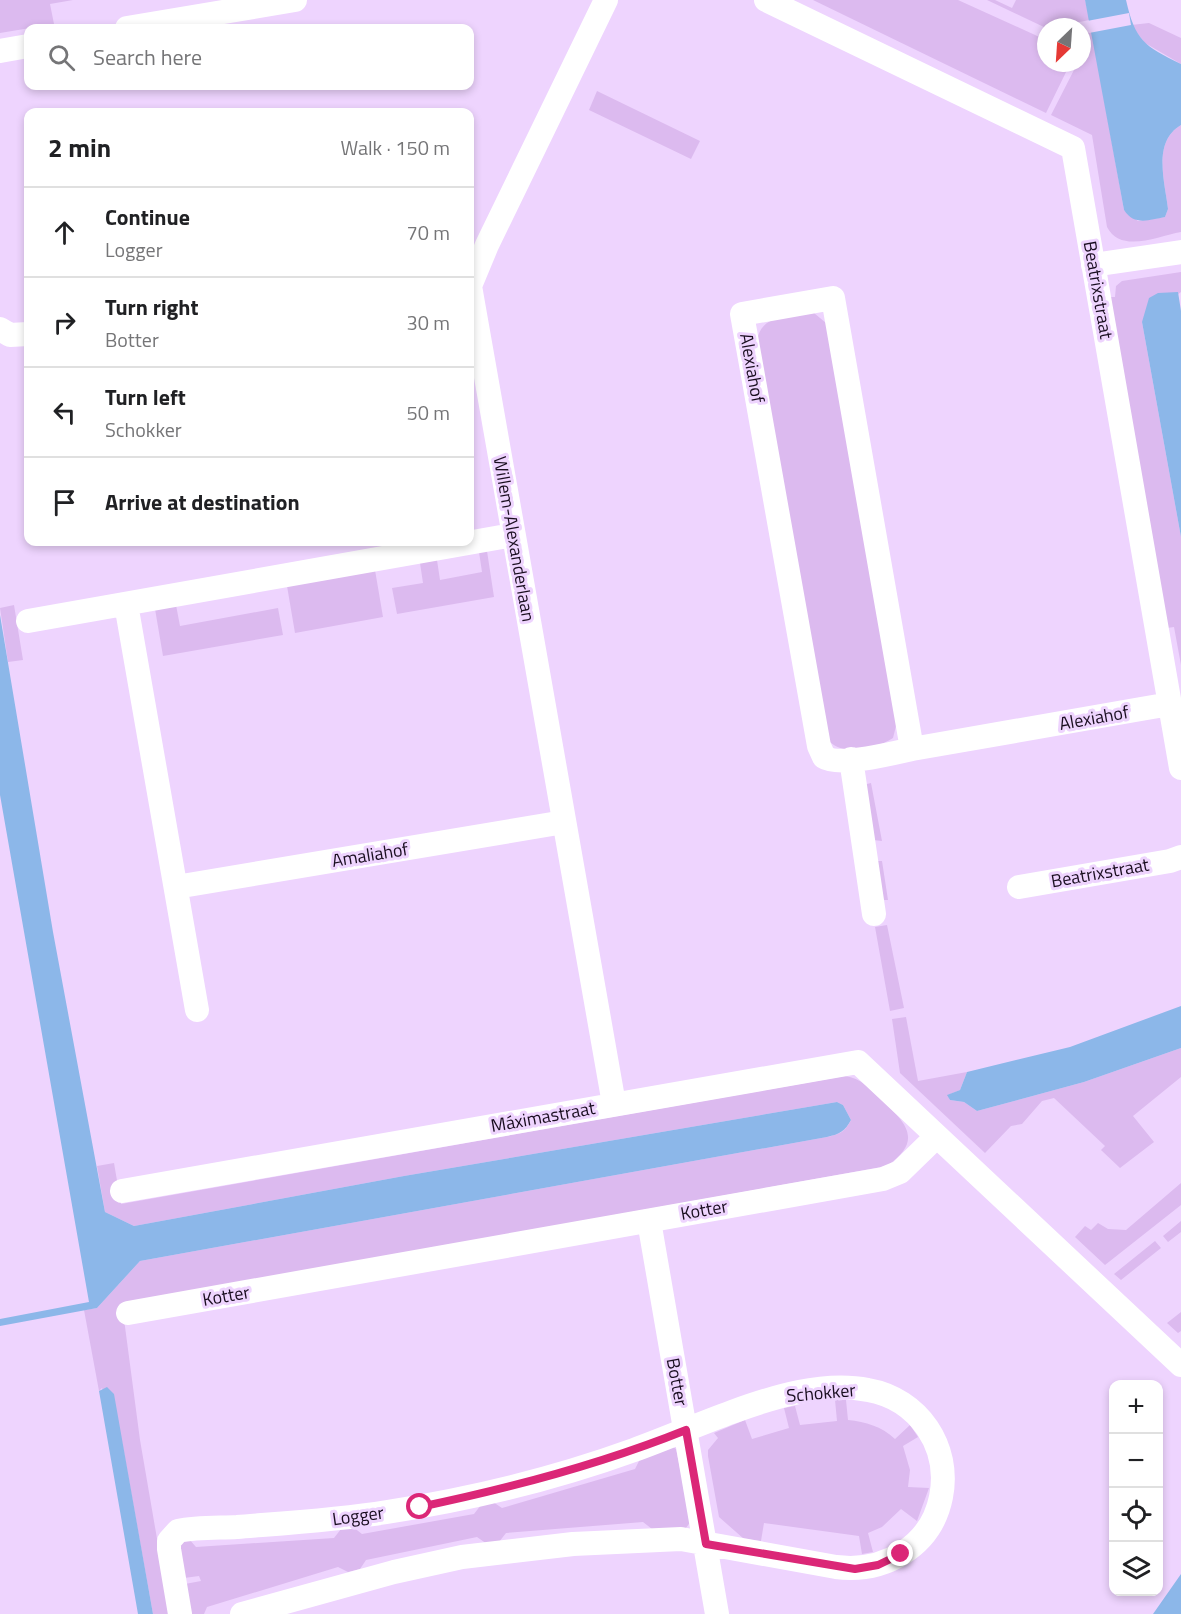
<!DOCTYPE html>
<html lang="en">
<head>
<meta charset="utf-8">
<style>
	:root { --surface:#fff; --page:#f2f2f2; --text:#202124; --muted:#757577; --line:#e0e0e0 }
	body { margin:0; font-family:"Titillium Web",sans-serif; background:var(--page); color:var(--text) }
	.controls { position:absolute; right:18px; bottom:18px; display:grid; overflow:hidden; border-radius:12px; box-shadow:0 3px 9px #0003 }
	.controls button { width:54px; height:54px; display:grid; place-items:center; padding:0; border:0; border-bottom:2px solid var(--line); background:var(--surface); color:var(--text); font:30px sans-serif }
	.compass { position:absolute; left:1037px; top:18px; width:54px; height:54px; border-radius:50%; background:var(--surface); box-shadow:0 3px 9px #0003; rotate:205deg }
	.stop { position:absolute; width:18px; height:18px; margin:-14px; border:4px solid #db2777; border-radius:50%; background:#fff }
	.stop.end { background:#db2777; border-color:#fff; box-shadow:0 2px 6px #0008 }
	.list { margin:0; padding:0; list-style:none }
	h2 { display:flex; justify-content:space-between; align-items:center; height:78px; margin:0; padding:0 24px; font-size:26px }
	h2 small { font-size:20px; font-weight:400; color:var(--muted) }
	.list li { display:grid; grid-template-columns:39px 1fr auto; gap:18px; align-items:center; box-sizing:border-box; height:90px; padding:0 24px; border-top:2px solid var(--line) }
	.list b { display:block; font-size:22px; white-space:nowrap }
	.list p { margin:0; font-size:20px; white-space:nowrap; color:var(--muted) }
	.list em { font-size:20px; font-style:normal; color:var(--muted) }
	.icon { flex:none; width:33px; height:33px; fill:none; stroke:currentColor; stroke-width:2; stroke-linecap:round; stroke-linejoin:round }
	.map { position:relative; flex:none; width:1181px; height:1614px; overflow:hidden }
	.search { position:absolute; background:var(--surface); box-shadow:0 3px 9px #0003; left:24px; top:24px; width:450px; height:66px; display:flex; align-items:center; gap:15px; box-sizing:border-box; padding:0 21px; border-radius:12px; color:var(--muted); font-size:22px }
	.panel { position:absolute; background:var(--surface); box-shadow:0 3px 9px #0003; left:24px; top:108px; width:450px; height:438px; border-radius:12px }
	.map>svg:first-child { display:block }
</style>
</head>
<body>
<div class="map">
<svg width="1181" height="1614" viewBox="0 0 1181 1614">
	<rect width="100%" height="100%" fill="#eed4fe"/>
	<!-- green -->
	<path fill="#dcbaef" d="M 0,0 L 73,0 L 50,4 L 54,24 L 0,33 Z
		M 813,0 L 958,0 L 1046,40 L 1046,63 L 1067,63 L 1068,68 L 1046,113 Z
		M 987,0 L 995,0 L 1012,8 L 1016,0 L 1085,0 L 1090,20 L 1046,28 Z
		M 1149,23 L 1181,38 L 1181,64 L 1145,43 L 1131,25 Z
		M 1092,32 L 1124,210 L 1138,221 L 1165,217 L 1168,209 C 1165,182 1152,142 1181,125 L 1181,232 C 1158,236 1121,254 1107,227 L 1092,135 L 1051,115 L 1074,70 L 1072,63 L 1082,63 L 1082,34 Z
		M 597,91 L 700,141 L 691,159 L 589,110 Z
		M 1181,272 L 1181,292 L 1142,322 L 1181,537 L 1181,665 L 1174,627 L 1167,628 L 1108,297 L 1115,297 L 1116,286 L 1122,281 Z
		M 814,313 L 826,323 L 897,722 L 893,738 C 875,749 845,757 829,741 L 757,342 C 760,313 791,317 814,313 Z
		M 487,551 L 494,597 L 397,614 L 392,588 L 423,583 L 420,563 L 437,560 L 440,580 L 482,572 L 479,552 Z
		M 375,570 L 383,617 L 295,633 L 287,586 Z
		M 14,605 L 23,660 L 8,662 L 0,608 Z
		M 176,605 L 180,626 L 278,608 L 283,635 L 163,656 L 155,609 Z
		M 871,783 L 882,841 L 873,840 L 863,785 Z
		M 876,861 L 882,861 L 888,900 L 883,900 Z
		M 887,925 L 904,1008 L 890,1011 L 875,927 Z
		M 906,1017 L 918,1081 L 967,1072 L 960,1090 L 948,1095 L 950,1100 L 964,1102 L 977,1111 L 1084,1082 L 1181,1048 L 1181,1077 L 1133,1116 L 1154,1142 L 1120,1168 L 1101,1150 L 1105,1146 L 1054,1098 L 1042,1101 L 1022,1124 L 1011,1126 L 985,1153 L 900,1073 L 892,1019 Z
		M 845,1076 C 861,1078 870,1089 881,1099 C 906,1123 924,1140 887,1166 L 122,1304 L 140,1440 L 170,1614 L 153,1614 L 122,1442 L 102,1388 L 99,1391 L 84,1310 L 97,1308 L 140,1261 L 827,1137 C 840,1134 845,1132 851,1120 L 843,1105 L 837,1102 L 404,1176 L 134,1226 L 105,1212 L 97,1166 L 114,1163 L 121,1204 Z
		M 1181,1183 L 1181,1205 L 1105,1265 L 1075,1237 L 1085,1226 L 1091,1230 L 1098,1223 L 1108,1229 L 1126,1230 Z
		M 1181,1221 L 1181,1232 L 1168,1242 L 1163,1236 Z
		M 1155,1241 L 1161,1248 L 1121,1280 L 1114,1274 Z
		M 1181,1312 L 1181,1331 L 1178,1333 L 1167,1323 Z
		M 835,1400 L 846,1400 L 848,1420 C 866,1422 881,1426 895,1439 L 910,1425 L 918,1437 L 903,1446 L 910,1470 L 908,1487 L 929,1488 L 917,1521 L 901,1509 L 882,1527 L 868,1533 L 873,1552 L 862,1554 L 859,1536 L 764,1523 L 761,1541 L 744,1539 L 719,1517 L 708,1456 L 708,1450 L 718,1438 L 714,1433 L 745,1420 L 752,1439 L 789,1428 L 784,1408 L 795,1406 L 800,1425 L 837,1421 Z
		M 673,1447 L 676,1449 L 691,1521 L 686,1528 L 652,1529 L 643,1522 L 506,1533 L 499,1542 L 487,1544 L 477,1537 L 366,1560 L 360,1569 L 348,1572 L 338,1567 L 207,1607 L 204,1614 L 190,1614 L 185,1584 L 201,1581 L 199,1576 L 184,1578 L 180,1541 L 189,1539 L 196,1547 L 334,1538 L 341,1529 L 353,1527 L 362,1534 L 474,1514 L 481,1505 L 493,1502 L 502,1508 L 635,1469 L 640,1459 Z"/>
	<!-- water -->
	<path fill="#8cb7e9" d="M 1085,0 L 1126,0 C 1135,40 1144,46 1181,64 L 1181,125 C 1152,142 1165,182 1168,209 L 1165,217 C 1149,220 1134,226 1124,210 Z
		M 1178,292 L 1181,311 L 1181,537 L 1142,322 L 1149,298 L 1158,293 Z
		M 0,615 L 53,932 L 105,1212 L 134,1226 L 404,1176 L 837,1102 L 843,1105 L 851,1120 C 845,1131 840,1134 827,1137 L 140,1261 L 97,1308 L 0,1326 L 0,1319 L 89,1302 L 0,795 Z
		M 1181,1006 L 1181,1048 L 1084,1082 L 977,1111 L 964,1102 L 950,1100 L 947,1095 L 960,1090 L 967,1072 L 1070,1047 Z
		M 107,1387 L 114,1394 L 153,1614 L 138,1614 L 99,1391 Z
		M 1181,1574 L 1181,1614 L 1153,1614 Z"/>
	<!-- pier -->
	<path fill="#eed4fe" d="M 1129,13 L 1131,25 L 1089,33 L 1087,21 Z"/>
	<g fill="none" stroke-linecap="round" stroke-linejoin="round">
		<!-- minor -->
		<path stroke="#fff" stroke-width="24" d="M 606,0 L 487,245 L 470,286 L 614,1104
			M 766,0 L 1073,148 L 1181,768
			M 127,28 L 295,0
			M 0,51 L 28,46
			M 1093,265 L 1181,252
			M 0,329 L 10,335 L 28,334
			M 126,604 L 197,1010
			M 28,621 L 513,535
			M 912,749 L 833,298 L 742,314 L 819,746 L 824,757 C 839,767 894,753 912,749 L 1141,709 L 1170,704
			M 851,759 L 874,914
			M 176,887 L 564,822
			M 1019,887 L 1170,861 L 1181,857
			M 122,1191 L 858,1062 L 1181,1365
			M 649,1221 L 717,1614
			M 128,1313 L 883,1179 L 900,1172 L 936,1137
			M 180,1614 L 169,1549 L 169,1541 L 178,1531 C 197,1527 218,1528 237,1527 C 287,1523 337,1520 387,1512 C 471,1499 554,1479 634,1450 C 667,1438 699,1424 732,1412 C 773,1397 824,1381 868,1390 C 919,1399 951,1447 941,1497 C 931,1547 884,1573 836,1567 L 681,1539 L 573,1544 L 462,1557 L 394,1572 L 242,1614"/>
	</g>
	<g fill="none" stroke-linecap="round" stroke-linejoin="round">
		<!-- route -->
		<path stroke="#db2777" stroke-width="8" d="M 420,1507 C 511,1488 599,1465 686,1430 L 706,1544 L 855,1569 L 878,1565 L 901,1554"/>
	</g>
	<g text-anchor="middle" stroke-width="6" stroke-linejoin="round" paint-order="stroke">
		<!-- street labels -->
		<g font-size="18" fill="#190d1f" stroke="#eed4fe">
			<text transform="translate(1098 290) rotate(80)" y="6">Beatrixstraat</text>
			<text transform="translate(752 368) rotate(80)" y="6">Alexiahof</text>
			<text transform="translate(514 539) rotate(80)" y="6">Willem-Alexanderlaan</text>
			<text transform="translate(1094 718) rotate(-10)" y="6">Alexiahof</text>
			<text transform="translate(370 855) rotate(-9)" y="6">Amaliahof</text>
			<text transform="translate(1100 873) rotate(-10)" y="6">Beatrixstraat</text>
			<text transform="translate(543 1117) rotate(-10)" y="6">Máximastraat</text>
			<text transform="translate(704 1210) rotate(-10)" y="6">Kotter</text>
			<text transform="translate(226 1296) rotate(-10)" y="6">Kotter</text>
			<text transform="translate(677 1382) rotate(79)" y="6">Botter</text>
			<text transform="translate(821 1393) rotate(-5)" y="6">Schokker</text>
			<text transform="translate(358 1516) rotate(-8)" y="6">Logger</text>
		</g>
	</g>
</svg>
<div class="controls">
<button>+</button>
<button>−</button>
<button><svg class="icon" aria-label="locate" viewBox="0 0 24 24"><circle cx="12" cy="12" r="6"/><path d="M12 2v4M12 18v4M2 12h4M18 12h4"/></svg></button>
<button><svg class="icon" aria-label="layers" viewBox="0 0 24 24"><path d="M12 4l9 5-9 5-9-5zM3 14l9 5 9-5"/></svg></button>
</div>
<svg class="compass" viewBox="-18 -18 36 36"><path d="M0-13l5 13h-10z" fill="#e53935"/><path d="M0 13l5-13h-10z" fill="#757577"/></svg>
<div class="stop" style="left:420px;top:1507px"></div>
<div class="stop end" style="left:901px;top:1554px"></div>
<div class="search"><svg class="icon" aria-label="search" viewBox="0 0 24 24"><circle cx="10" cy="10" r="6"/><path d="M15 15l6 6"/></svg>Search here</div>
<section class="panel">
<h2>2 min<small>Walk · 150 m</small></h2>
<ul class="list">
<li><svg class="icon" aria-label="ahead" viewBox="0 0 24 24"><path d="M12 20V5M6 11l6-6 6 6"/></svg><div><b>Continue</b><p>Logger</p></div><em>70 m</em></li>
<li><svg class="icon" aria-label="right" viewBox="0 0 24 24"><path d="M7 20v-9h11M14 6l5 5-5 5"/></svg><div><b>Turn right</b><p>Botter</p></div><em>30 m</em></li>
<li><svg class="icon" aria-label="left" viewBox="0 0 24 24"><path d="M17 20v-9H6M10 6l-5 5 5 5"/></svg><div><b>Turn left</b><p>Schokker</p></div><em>50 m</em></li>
<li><svg class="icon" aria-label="arrive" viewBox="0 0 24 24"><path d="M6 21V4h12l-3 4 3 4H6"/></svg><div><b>Arrive at destination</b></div></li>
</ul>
</section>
</div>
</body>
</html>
